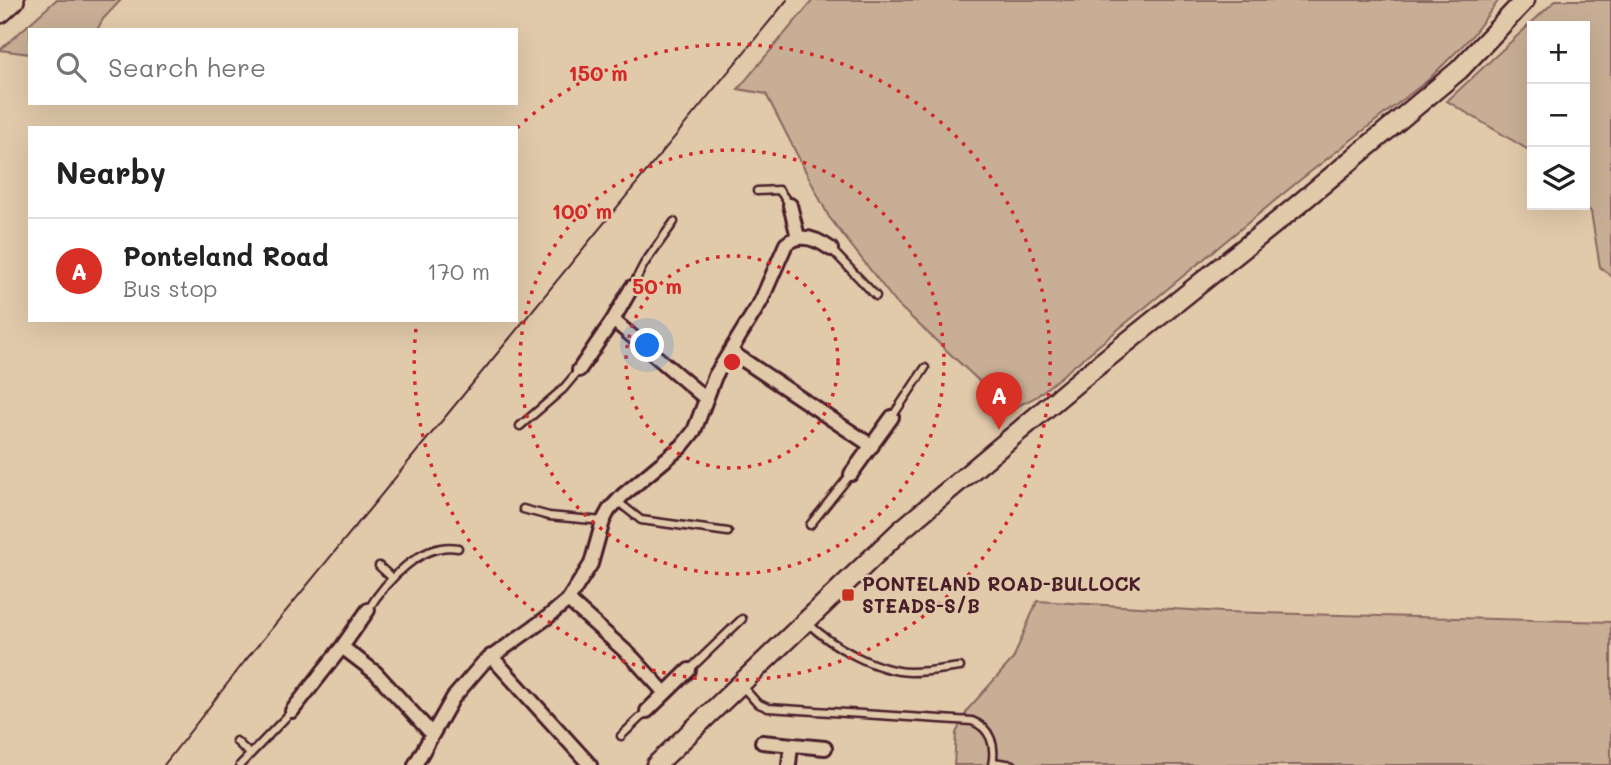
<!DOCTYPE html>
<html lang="en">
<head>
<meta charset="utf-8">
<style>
	:root { --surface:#fff; --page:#f6f6f6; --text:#222; --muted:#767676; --line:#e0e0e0; --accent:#d93025 }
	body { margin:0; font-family:Mali,sans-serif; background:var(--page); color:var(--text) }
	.controls { position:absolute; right:21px; top:21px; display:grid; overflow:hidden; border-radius:0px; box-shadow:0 7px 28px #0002 }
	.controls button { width:63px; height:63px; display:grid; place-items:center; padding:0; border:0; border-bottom:2px solid var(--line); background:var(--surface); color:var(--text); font:35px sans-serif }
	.you { position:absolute; left:648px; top:346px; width:24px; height:24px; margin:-18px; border:5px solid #fff; border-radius:50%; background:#1a73e8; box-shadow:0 0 0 10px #1a73e833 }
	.badge { display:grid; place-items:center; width:46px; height:46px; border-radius:50%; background:var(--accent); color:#fff; font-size:23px; font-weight:700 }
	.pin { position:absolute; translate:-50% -58px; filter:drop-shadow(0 2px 4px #0008) }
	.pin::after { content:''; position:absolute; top:37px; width:24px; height:21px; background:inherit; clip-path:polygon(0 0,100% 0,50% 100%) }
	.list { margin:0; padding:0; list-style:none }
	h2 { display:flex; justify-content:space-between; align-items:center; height:91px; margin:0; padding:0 28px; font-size:30px }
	h2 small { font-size:23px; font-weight:400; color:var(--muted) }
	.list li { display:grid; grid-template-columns:46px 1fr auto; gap:21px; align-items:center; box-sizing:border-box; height:105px; padding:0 28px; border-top:2px solid var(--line) }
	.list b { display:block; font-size:26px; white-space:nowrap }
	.list p { margin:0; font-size:23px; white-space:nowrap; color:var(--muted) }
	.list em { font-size:23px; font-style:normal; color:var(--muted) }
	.icon { flex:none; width:38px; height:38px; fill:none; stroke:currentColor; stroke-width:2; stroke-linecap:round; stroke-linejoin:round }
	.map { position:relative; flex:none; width:1611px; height:765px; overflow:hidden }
	.search { position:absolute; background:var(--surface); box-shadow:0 7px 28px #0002; left:28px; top:28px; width:490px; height:77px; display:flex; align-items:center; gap:18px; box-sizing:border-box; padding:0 24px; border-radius:0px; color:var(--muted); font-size:26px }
	.panel { position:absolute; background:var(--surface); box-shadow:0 7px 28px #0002; left:28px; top:126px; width:490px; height:196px; border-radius:0px }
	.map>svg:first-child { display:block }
</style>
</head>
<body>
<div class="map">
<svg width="1611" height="765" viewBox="0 0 1611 765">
	<rect width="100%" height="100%" fill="#e1caaa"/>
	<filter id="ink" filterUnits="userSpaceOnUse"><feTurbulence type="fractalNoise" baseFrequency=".0143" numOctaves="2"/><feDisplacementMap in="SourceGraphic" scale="14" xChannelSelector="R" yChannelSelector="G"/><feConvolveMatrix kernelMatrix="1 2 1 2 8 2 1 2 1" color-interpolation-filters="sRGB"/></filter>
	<g filter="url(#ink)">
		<!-- green -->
		<path fill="#c8ae95" stroke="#896660" stroke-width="2" d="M 56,0 L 121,0 L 103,19 L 97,30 L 30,30 L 30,54 L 0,50 Z
			M 813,0 L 1499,0 L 1471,37 L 1428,80 L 1300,180 L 1036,397 L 1010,410 L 897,304 L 829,217 L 766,94 L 738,89 Z
			M 1556,0 L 1611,0 L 1611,276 L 1600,267 L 1591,212 L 1585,205 L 1585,26 L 1532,26 L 1532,152 L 1447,101 Z
			M 1037,601 L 1224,612 L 1611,622 L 1611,765 L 954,765 L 956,733 L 968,709 L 1013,659 Z"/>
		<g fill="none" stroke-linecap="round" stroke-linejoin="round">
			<defs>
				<path id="lane" d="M 757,191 L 779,190 L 790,205
					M 831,249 L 876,296
					M 632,287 L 644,264 L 674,222
					M 892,417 L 925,368
					M 520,426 L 563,389 L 579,370
					M 617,501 L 641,520 L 728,532
					M 523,509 L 549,516 L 603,521
					M 810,525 L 851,474
					M 379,566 L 391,577
					M 368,610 C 385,582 422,541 458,548
					M 807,622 C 831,646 876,671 910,672 C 927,672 944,669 960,667
					M 689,670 L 742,619
					M 741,685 L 757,703 L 768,708 L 972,721 C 991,728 996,746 992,765
					M 621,736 L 647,711
					M 236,741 L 250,754
					M 993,762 L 1013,765
					M 240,765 L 292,711"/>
				<path id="street" d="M 790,205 L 798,237
					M 613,320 L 705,398
					M 730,351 L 872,446
					M 579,370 L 613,320 L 632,287
					M 851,474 L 892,417
					M 568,600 L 633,658 L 665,693
					M 342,647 L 376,673 L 432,734
					M 491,656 L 590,765
					M 292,711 L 342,647 L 368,610
					M 647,711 L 689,670
					M 762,742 L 825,748
					M 415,765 L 453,698 L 483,663 L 548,617 L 568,600 L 591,564 L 603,521 L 609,510 L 623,495 L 682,446 L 694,431 L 715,376 L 761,301 L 786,244 C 800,232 817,239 831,249
					M 789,765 L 791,745"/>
				<path id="secondary" d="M 656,765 L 900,531 L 1081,379 L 1294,208 L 1459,70 L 1525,0"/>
				<path id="highway" d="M 0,12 L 13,0"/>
			</defs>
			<!-- lane casing -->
			<use href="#lane" stroke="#4a1f2b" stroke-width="11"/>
			<!-- street casing -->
			<use href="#street" stroke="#4a1f2b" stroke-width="18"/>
			<!-- secondary casing -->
			<use href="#secondary" stroke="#4a1f2b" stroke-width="23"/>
			<!-- highway casing -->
			<use href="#highway" stroke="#4a1f2b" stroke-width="26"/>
			<!-- lane -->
			<use href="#lane" stroke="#e1caaa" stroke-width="6"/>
			<!-- street -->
			<use href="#street" stroke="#e1caaa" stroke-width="12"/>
			<!-- secondary -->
			<use href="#secondary" stroke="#e1caaa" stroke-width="18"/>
			<!-- highway -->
			<use href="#highway" stroke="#e1caaa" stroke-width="21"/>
			<!-- tram -->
			<path stroke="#4a1f2b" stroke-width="2" d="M 164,765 L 245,661 L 787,0"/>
		</g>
	</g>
	<!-- distance rings -->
	<g fill="none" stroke="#d62828" stroke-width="3.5" stroke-dasharray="3.5 7">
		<circle cx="732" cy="362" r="106"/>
		<circle cx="732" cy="362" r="212"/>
		<path d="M517 128A318 318 0 1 1 417 320"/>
	</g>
	<!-- markers -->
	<rect fill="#c8321e" stroke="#e1caaa" stroke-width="2.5" x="841" y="588" width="14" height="14" rx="3.5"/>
	<g text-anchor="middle" stroke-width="5" stroke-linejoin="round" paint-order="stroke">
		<!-- poi labels -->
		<g font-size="19" font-weight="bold" fill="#4a1f2b" stroke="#e1caaa" text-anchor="start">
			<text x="862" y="591">PONTELAND ROAD-BULLOCK<tspan x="862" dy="22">STEADS-S/B</tspan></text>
		</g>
	</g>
	<circle cx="732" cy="362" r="10" fill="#d62828" stroke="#e1caaa" stroke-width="3.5"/>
	<g font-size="21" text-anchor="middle" font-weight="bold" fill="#d62828" stroke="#e1caaa" stroke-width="5" stroke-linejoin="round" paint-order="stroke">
		<text x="598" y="81">150 m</text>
		<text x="582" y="219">100 m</text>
		<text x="657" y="294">50 m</text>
	</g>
</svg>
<div class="controls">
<button>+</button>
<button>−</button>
<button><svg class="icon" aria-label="layers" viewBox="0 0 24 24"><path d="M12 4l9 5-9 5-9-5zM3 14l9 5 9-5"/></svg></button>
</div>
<div class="you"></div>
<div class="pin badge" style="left:999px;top:430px">A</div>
<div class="search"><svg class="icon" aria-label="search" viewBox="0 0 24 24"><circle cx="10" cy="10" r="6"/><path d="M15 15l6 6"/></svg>Search here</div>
<section class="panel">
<h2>Nearby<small></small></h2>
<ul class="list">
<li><span class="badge">A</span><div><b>Ponteland Road</b><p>Bus stop</p></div><em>170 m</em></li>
</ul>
</section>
</div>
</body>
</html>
